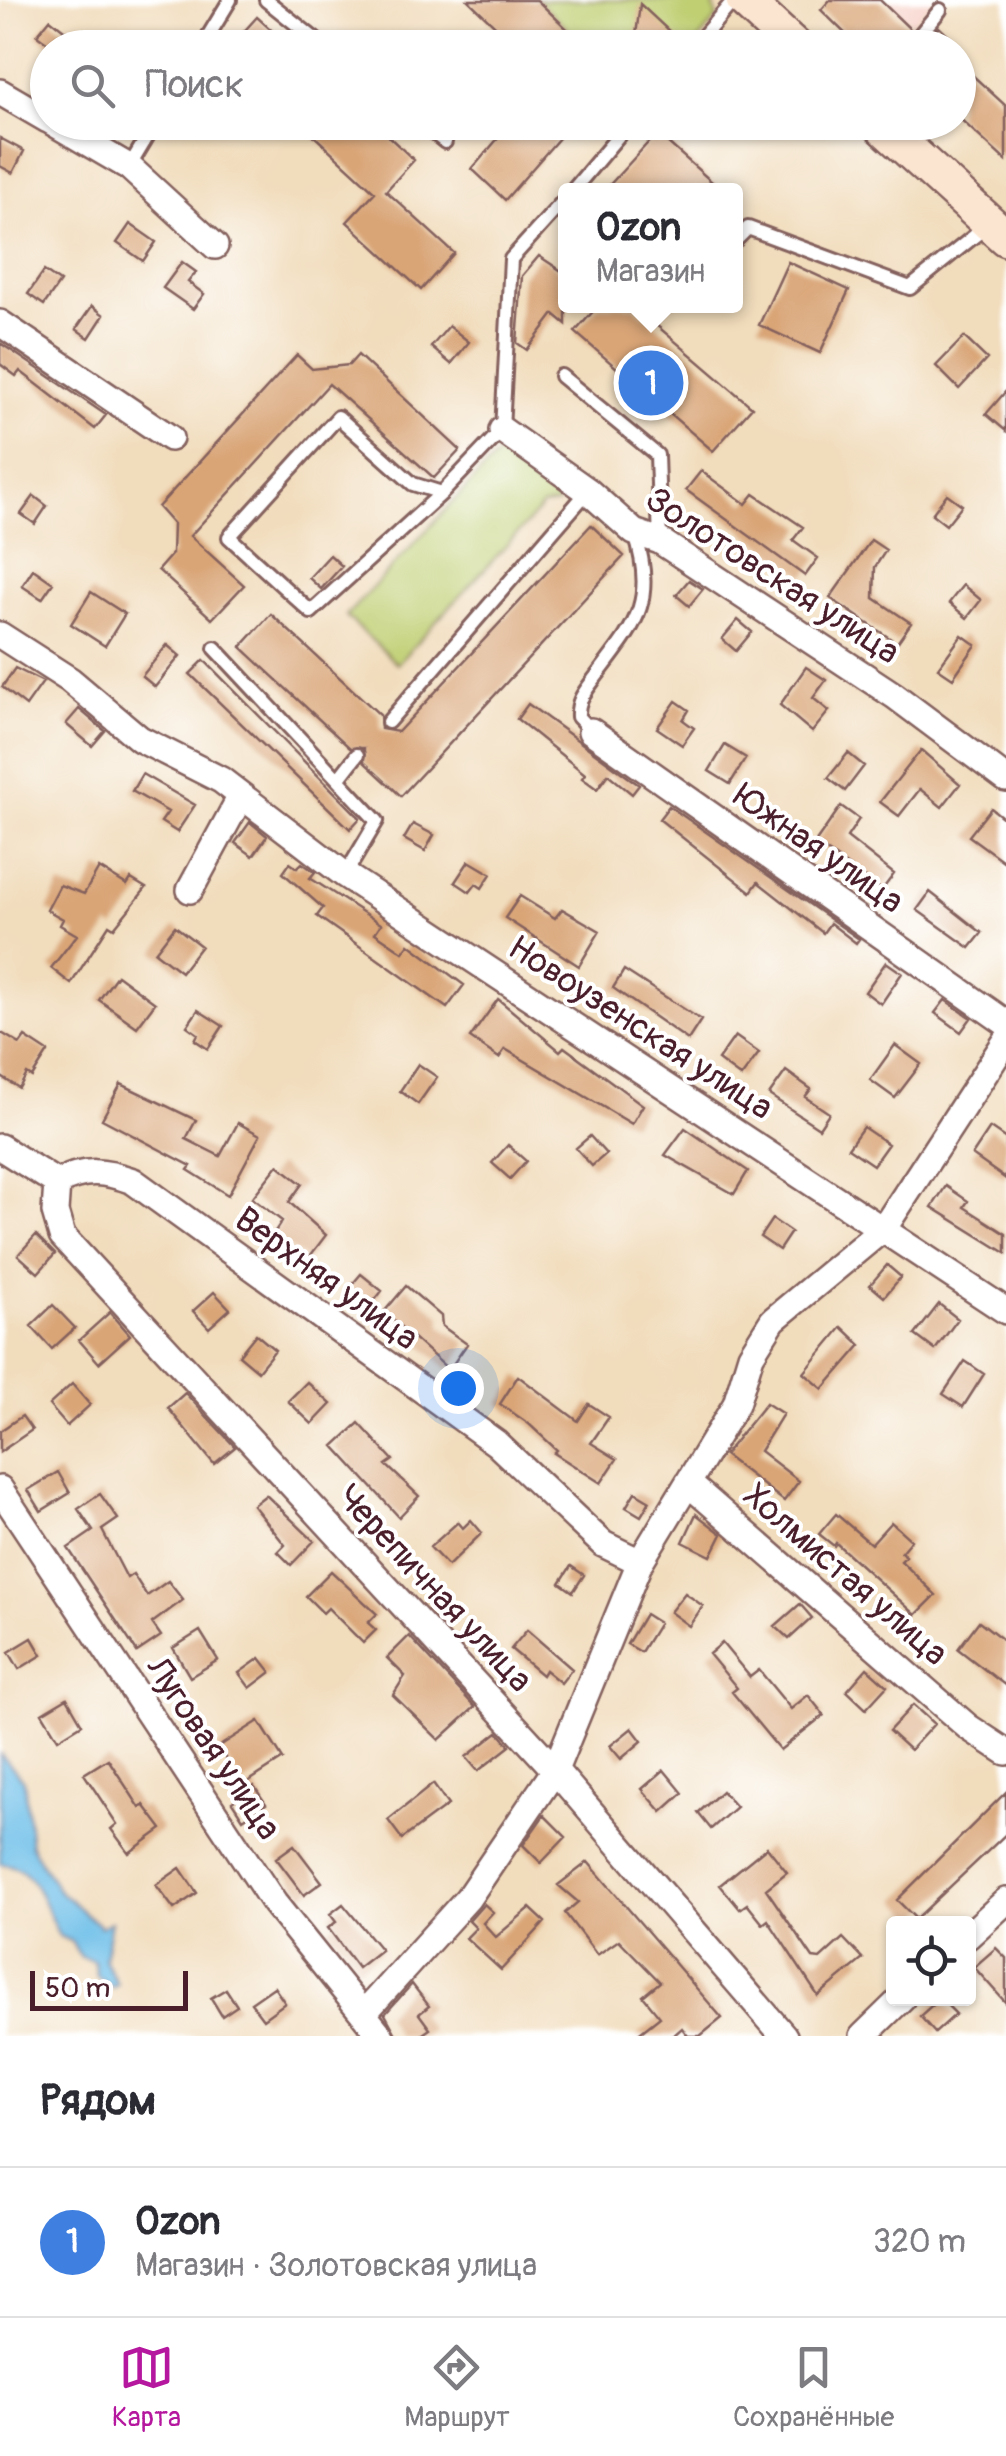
<!DOCTYPE html>
<html lang="ru">
<head>
<meta charset="utf-8">
<style>
	:root { --surface:#fff; --page:#f7f7f7; --text:#2b2b33; --muted:#7c7c81; --line:#e1e1e2; --accent:#b5179e }
	body { margin:0; font-family:Pangolin,sans-serif; background:var(--page); color:var(--text) }
	.controls { position:absolute; right:30px; bottom:30px; display:grid; overflow:hidden; border-radius:10px; box-shadow:0 2px 8px #0004 }
	.controls button { width:90px; height:90px; display:grid; place-items:center; padding:0; border:0; border-bottom:2px solid var(--line); background:var(--surface); color:var(--text); font:50px sans-serif }
	.scale { position:absolute; left:30px; bottom:25px; width:158px; box-sizing:border-box; padding-left:10px; border:5px solid #4a1f2b; border-top:0; font-size:28px; line-height:35px; white-space:nowrap; color:#4a1f2b; -webkit-text-stroke:8px #fff; paint-order:stroke }
	.you { position:absolute; left:458px; top:1388px; width:35px; height:35px; margin:-25px; border:8px solid #fff; border-radius:50%; background:#1a73e8; box-shadow:0 0 0 15px #1a73e833 }
	.badge { display:grid; place-items:center; width:65px; height:65px; border-radius:50%; background:var(--accent); color:#fff; font-size:32px; font-weight:700 }
	.pin { position:absolute; translate:-50% -50%; border:5px solid #fff; box-shadow:0 2px 10px #0006 }
	.popup { position:absolute; left:558px; top:183px; width:185px; height:130px; box-sizing:border-box; display:grid; place-content:center; border-radius:10px; background:var(--surface); filter:drop-shadow(0 2px 8px #0005); font-size:32px; white-space:nowrap; color:var(--muted) }
	.popup b { font-size:38px; color:var(--text) }
	.popup::after { content:''; position:absolute; left:50%; top:100%; margin-left:-20px; border:20px solid transparent; border-top-color:var(--surface) }
	.list { margin:0; padding:0; list-style:none }
	h2 { display:flex; justify-content:space-between; align-items:center; height:130px; margin:0; padding:0 40px; font-size:42px }
	h2 small { font-size:32px; font-weight:400; color:var(--muted) }
	.list li { display:grid; grid-template-columns:65px 1fr auto; gap:30px; align-items:center; box-sizing:border-box; height:150px; padding:0 40px; border-top:2px solid var(--line) }
	.list b { display:block; font-size:38px; white-space:nowrap }
	.list p { margin:0; font-size:32px; white-space:nowrap; color:var(--muted) }
	.list em { font-size:32px; font-style:normal; color:var(--muted) }
	.icon { flex:none; width:55px; height:55px; fill:none; stroke:currentColor; stroke-width:2; stroke-linecap:round; stroke-linejoin:round }
	.map { position:relative; flex:none; width:1006px; height:2036px; overflow:hidden }
	.search { position:absolute; background:var(--surface); box-shadow:0 2px 8px #0004; left:30px; right:30px; top:30px; height:110px; display:flex; align-items:center; gap:25px; box-sizing:border-box; padding:0 35px; border-radius:55px; color:var(--muted); font-size:38px }
	.sheet { height:280px; background:var(--surface) }
	nav { display:flex; justify-content:space-around; align-items:center; box-sizing:border-box; height:140px; border-top:2px solid var(--line); background:var(--surface); font-size:28px; color:var(--muted) }
	nav a { display:grid; justify-items:center; gap:5px }
	nav .on { color:var(--accent) }
	.map>svg:first-child { display:block }
</style>
</head>
<body>
<div class="map">
<svg width="1006" height="2036" viewBox="0 0 1006 2036">
	<rect width="100%" height="100%" fill="#fff"/>
	<filter id="ink" filterUnits="userSpaceOnUse"><feTurbulence type="fractalNoise" baseFrequency=".01" numOctaves="2"/><feDisplacementMap in="SourceGraphic" scale="20" xChannelSelector="R" yChannelSelector="G"/><feConvolveMatrix kernelMatrix="1 2 1 2 8 2 1 2 1" color-interpolation-filters="sRGB"/></filter>
	<filter id="wash" filterUnits="userSpaceOnUse"><feTurbulence type="fractalNoise" baseFrequency=".0048" numOctaves="4" result="noise"/><feDisplacementMap in="SourceGraphic" scale="40" xChannelSelector="R" yChannelSelector="G"/><feGaussianBlur stdDeviation="2.25" result="paint"/><feColorMatrix in="noise" values="0 0 0 0 0 0 0 0 0 0 0 0 0 0 0 0 0 1.4 0 .05"/><feComposite in="paint" operator="in"/></filter>
	<g filter="url(#wash)">
		<rect width="100%" height="100%" fill="#f1dcbb"/>
		<!-- built -->
		<path fill="#f7d1c8" d="M 888,0 L 933,0 L 912,24 Z"/>
		<!-- green -->
		<path fill="#bfcf72" stroke="#84774e" stroke-width="2.5" d="M 537,0 L 712,0 L 717,18 L 693,47 L 587,47 Z
			M 502,450 L 511,451 L 565,490 L 557,504 L 543,506 L 397,664 L 346,616 Z"/>
		<!-- water -->
		<path fill="#6cbee8" stroke="#5b6e8a" stroke-width="2.5" d="M 0,1754 L 24,1780 L 31,1846 L 58,1890 L 101,1927 L 111,1922 L 104,1959 L 117,1984 L 112,1988 L 97,1976 L 94,1961 L 80,1957 L 72,1942 L 59,1936 C 45,1910 36,1863 0,1864 Z"/>
		<g id="blocks">
			<!-- building -->
			<path fill="#d9a577" d="M 468,0 L 537,0 L 587,48 L 518,48 Z
				M 830,0 L 880,0 L 911,30 L 899,48 L 860,48 L 821,10 Z
				M 640,4 L 684,45 L 683,48 L 650,48 L 636,35 Z
				M 257,17 L 291,48 L 229,48 Z
				M 50,19 L 87,48 L 55,48 L 37,35 Z
				M 939,27 L 961,48 L 922,48 Z
				M 958,62 L 1006,106 L 1006,161 L 958,117 Z
				M 299,122 L 373,122 L 414,160 L 386,191 L 454,253 L 421,290 L 347,222 L 375,192 Z
				M 512,122 L 573,122 L 505,200 L 472,169 Z
				M 657,133 L 721,190 L 605,190 Z
				M 0,138 L 24,151 L 13,173 L 0,166 Z
				M 130,224 L 156,242 L 143,261 L 117,243 Z
				M 539,256 L 566,274 L 566,324 L 554,314 L 527,350 L 517,343 L 522,276 Z
				M 182,262 L 196,272 L 188,282 L 204,294 L 193,309 L 163,288 Z
				M 788,262 L 849,290 L 820,353 L 759,325 Z
				M 44,271 L 60,282 L 44,305 L 28,294 Z
				M 92,306 L 104,315 L 89,338 L 76,329 Z
				M 598,306 L 634,306 L 752,407 L 713,451 L 575,332 Z
				M 449,326 L 469,342 L 451,364 L 431,347 Z
				M 964,337 L 987,359 L 959,389 L 936,366 Z
				M 0,343 L 12,351 L 106,415 L 95,429 L 20,371 L 16,376 L 0,364 Z
				M 297,355 L 312,369 L 349,365 L 358,355 L 460,450 L 434,478 L 329,384 L 190,536 L 244,585 L 212,619 L 158,570 L 172,554 L 173,524 L 158,507 Z
				M 1006,391 L 1006,431 L 986,414 Z
				M 701,471 L 746,504 L 754,494 L 803,527 L 793,540 L 818,558 L 805,576 L 686,490 Z
				M 947,494 L 962,505 L 946,525 L 932,514 Z
				M 34,496 L 47,506 L 35,524 L 21,514 Z
				M 591,525 L 624,556 L 401,796 L 364,762 L 364,748 L 350,748 L 241,647 L 271,614 L 380,715 L 381,729 L 398,732 Z
				M 871,540 L 886,550 L 875,567 L 874,598 L 911,623 L 897,643 L 830,598 Z
				M 330,555 L 342,566 L 321,589 L 309,578 Z
				M 33,569 L 53,583 L 42,599 L 22,586 Z
				M 689,580 L 703,589 L 689,606 L 676,595 Z
				M 963,585 L 981,600 L 967,618 L 949,603 Z
				M 91,592 L 125,614 L 105,646 L 71,624 Z
				M 738,620 L 752,632 L 736,651 L 722,639 Z
				M 962,635 L 976,645 L 953,678 L 938,668 Z
				M 167,645 L 180,656 L 155,687 L 142,676 Z
				M 204,660 L 360,818 L 350,829 L 190,674 Z
				M 806,667 L 826,680 L 813,698 L 829,711 L 812,732 L 780,705 Z
				M 15,668 L 43,682 L 26,706 L 2,687 Z
				M 676,701 L 689,710 L 683,720 L 694,728 L 682,745 L 657,728 Z
				M 528,704 L 639,785 L 632,794 L 608,774 L 597,789 L 582,778 L 585,774 L 517,719 Z
				M 79,709 L 105,731 L 92,746 L 66,724 Z
				M 725,745 L 746,758 L 730,784 L 709,771 Z
				M 921,750 L 960,784 L 942,807 L 920,789 L 899,816 L 880,802 Z
				M 848,753 L 864,766 L 845,791 L 828,778 Z
				M 142,774 L 195,805 L 177,832 L 161,822 L 168,812 L 132,791 Z
				M 669,806 L 859,939 L 856,943 L 830,923 L 823,933 L 758,882 L 751,892 L 659,819 Z
				M 841,806 L 859,819 L 847,837 L 894,874 L 882,890 L 815,843 Z
				M 991,808 L 1006,820 L 1006,863 L 969,836 Z
				M 250,822 L 267,836 L 253,856 L 235,843 Z
				M 413,824 L 434,835 L 425,851 L 404,839 Z
				M 469,861 L 491,874 L 482,888 L 476,884 L 470,892 L 455,882 Z
				M 290,863 L 297,868 L 302,863 L 315,872 L 310,878 L 381,924 L 375,933 L 403,952 L 409,944 L 464,985 L 447,1008 L 317,916 L 323,908 L 283,873 Z
				M 99,868 L 127,885 L 131,879 L 146,888 L 114,928 L 109,925 L 71,984 L 51,968 L 77,935 L 60,925 L 63,919 L 47,910 L 60,885 L 84,894 Z
				M 930,892 L 982,933 L 970,948 L 917,910 Z
				M 520,896 L 555,918 L 562,909 L 600,931 L 579,966 L 505,918 Z
				M 175,926 L 201,946 L 181,972 L 155,952 Z
				M 886,962 L 902,973 L 881,1004 L 865,992 Z
				M 624,970 L 701,1020 L 688,1040 L 613,988 Z
				M 117,975 L 155,1003 L 137,1027 L 99,1000 Z
				M 498,999 L 560,1051 L 564,1047 L 643,1105 L 632,1124 L 505,1049 L 499,1058 L 470,1038 Z
				M 945,1000 L 971,1018 L 961,1032 L 935,1013 Z
				M 198,1010 L 223,1026 L 208,1049 L 195,1040 L 198,1034 L 187,1026 Z
				M 0,1032 L 20,1044 L 25,1037 L 48,1052 L 32,1077 L 27,1074 L 19,1088 L 0,1076 Z
				M 735,1036 L 759,1053 L 741,1077 L 718,1060 Z
				M 895,1045 L 921,1064 L 895,1098 L 870,1080 Z
				M 418,1064 L 437,1077 L 418,1104 L 400,1091 Z
				M 786,1071 L 811,1089 L 805,1097 L 829,1113 L 819,1128 L 769,1095 Z
				M 121,1084 L 196,1120 L 186,1139 L 220,1156 L 238,1123 L 260,1135 L 228,1195 L 188,1170 L 191,1166 L 102,1119 Z
				M 863,1127 L 888,1144 L 873,1165 L 848,1148 Z
				M 685,1128 L 748,1171 L 734,1194 L 665,1155 Z
				M 990,1128 L 1006,1139 L 1006,1179 L 972,1155 Z
				M 590,1136 L 606,1154 L 592,1166 L 576,1148 Z
				M 508,1145 L 526,1161 L 510,1179 L 492,1163 Z
				M 278,1165 L 302,1184 L 289,1202 L 326,1235 L 307,1260 L 272,1236 L 282,1221 L 252,1198 Z
				M 946,1186 L 968,1201 L 964,1207 L 1006,1234 L 1006,1253 L 932,1207 Z
				M 772,1219 L 791,1232 L 779,1250 L 760,1237 Z
				M 36,1235 L 55,1254 L 38,1273 L 18,1255 Z
				M 887,1265 L 901,1277 L 884,1297 L 870,1285 Z
				M 361,1274 L 382,1291 L 371,1305 L 349,1288 Z
				M 406,1286 L 441,1316 L 442,1326 L 467,1344 L 449,1370 L 384,1312 Z
				M 214,1292 L 230,1309 L 209,1328 L 193,1311 Z
				M 939,1304 L 958,1319 L 935,1350 L 915,1335 Z
				M 53,1305 L 75,1328 L 52,1349 L 31,1326 Z
				M 110,1312 L 130,1335 L 99,1363 L 79,1340 Z
				M 842,1327 L 861,1345 L 823,1389 L 804,1373 Z
				M 256,1334 L 275,1350 L 258,1371 L 239,1355 Z
				M 965,1361 L 984,1374 L 963,1407 L 943,1394 Z
				M 518,1376 L 578,1421 L 589,1404 L 609,1417 L 591,1443 L 617,1459 L 601,1483 L 554,1453 L 557,1450 L 529,1424 L 500,1404 Z
				M 307,1382 L 331,1404 L 312,1424 L 288,1401 Z
				M 72,1384 L 90,1405 L 67,1426 L 49,1405 Z
				M 185,1393 L 235,1447 L 214,1464 L 168,1408 Z
				M 766,1403 L 783,1414 L 760,1451 L 799,1481 L 784,1501 L 724,1455 Z
				M 22,1416 L 32,1430 L 0,1452 L 0,1431 Z
				M 359,1423 L 393,1460 L 386,1465 L 419,1496 L 399,1517 L 334,1446 Z
				M 58,1472 L 70,1493 L 41,1511 L 28,1490 Z
				M 635,1492 L 650,1501 L 641,1516 L 626,1507 Z
				M 100,1494 L 118,1519 L 102,1530 L 127,1578 L 133,1574 L 147,1596 L 168,1581 L 183,1600 L 152,1623 L 161,1636 L 137,1652 L 68,1548 L 93,1531 L 78,1509 Z
				M 266,1495 L 314,1541 L 291,1565 L 278,1552 L 285,1545 L 253,1505 Z
				M 696,1514 L 722,1534 L 711,1556 L 683,1542 Z
				M 836,1514 L 871,1544 L 891,1522 L 911,1540 L 901,1552 L 906,1556 L 901,1561 L 936,1595 L 916,1615 L 836,1543 L 834,1546 L 819,1534 Z
				M 471,1520 L 482,1533 L 448,1566 L 430,1547 L 458,1522 L 463,1528 Z
				M 571,1566 L 584,1575 L 573,1592 L 560,1583 Z
				M 331,1571 L 377,1614 L 368,1623 L 376,1630 L 363,1643 L 328,1608 L 323,1613 L 306,1596 Z
				M 685,1593 L 703,1606 L 689,1626 L 670,1612 Z
				M 800,1604 L 812,1618 L 789,1639 L 775,1626 Z
				M 645,1614 L 659,1623 L 641,1652 L 627,1644 Z
				M 979,1621 L 1006,1642 L 1006,1686 L 958,1649 Z
				M 527,1630 L 572,1669 L 561,1683 L 545,1670 L 542,1675 L 511,1649 Z
				M 200,1631 L 218,1660 L 190,1677 L 173,1648 Z
				M 409,1636 L 475,1707 L 439,1740 L 393,1695 L 405,1676 L 387,1658 Z
				M 32,1638 L 42,1655 L 19,1669 L 9,1652 Z
				M 722,1643 L 750,1677 L 759,1670 L 791,1709 L 808,1695 L 824,1715 L 780,1750 L 732,1692 L 737,1688 L 709,1654 Z
				M 260,1658 L 271,1672 L 250,1688 L 239,1673 Z
				M 867,1668 L 887,1686 L 866,1709 L 847,1691 Z
				M 67,1698 L 82,1724 L 58,1739 L 42,1713 Z
				M 913,1705 L 934,1724 L 910,1750 L 889,1731 Z
				M 259,1721 L 283,1759 L 243,1785 L 218,1747 Z
				M 632,1728 L 642,1741 L 621,1759 L 610,1746 Z
				M 498,1732 L 510,1746 L 478,1771 L 466,1757 Z
				M 108,1759 L 140,1808 L 144,1805 L 162,1829 L 129,1853 L 111,1829 L 117,1824 L 84,1774 Z
				M 664,1770 L 683,1793 L 662,1812 L 642,1789 Z
				M 433,1784 L 448,1805 L 402,1839 L 388,1820 Z
				M 254,1786 L 266,1804 L 243,1819 L 232,1802 Z
				M 722,1791 L 736,1807 L 711,1829 L 698,1813 Z
				M 1006,1792 L 1006,1834 L 916,1919 L 897,1900 Z
				M 544,1815 L 566,1837 L 541,1863 L 523,1845 Z
				M 294,1845 L 322,1882 L 304,1895 L 276,1858 Z
				M 767,1847 L 787,1872 L 766,1889 L 813,1958 L 820,1959 L 843,1938 L 863,1959 L 818,1996 L 768,1920 L 763,1924 L 747,1904 L 740,1909 L 720,1885 Z
				M 588,1862 L 722,2018 L 700,2036 L 688,2036 L 682,2028 L 673,2036 L 636,2036 L 660,2017 L 643,1996 L 660,1982 L 619,1940 L 597,1955 L 565,1913 L 578,1902 L 558,1885 Z
				M 180,1868 L 197,1893 L 174,1909 L 156,1885 Z
				M 343,1904 L 381,1950 L 358,1968 L 328,1928 L 336,1922 L 330,1914 Z
				M 484,1904 L 493,1912 L 483,1923 L 496,1937 L 530,1908 L 545,1922 L 501,1970 L 466,1938 L 476,1928 L 469,1921 Z
				M 996,1948 L 1006,1958 L 1006,2003 L 974,1967 Z
				M 412,1984 L 429,2006 L 419,2014 L 430,2029 L 420,2036 L 397,2036 L 385,2014 Z
				M 274,1987 L 285,2003 L 263,2019 L 251,2003 Z
				M 226,1989 L 237,2006 L 222,2016 L 211,1998 Z
				M 940,1998 L 956,2014 L 935,2033 L 920,2016 Z"/>
		</g>
	</g>
	<g filter="url(#ink)">
		<use href="#blocks" fill-opacity="0" stroke="#84615d" stroke-width="2.5"/>
		<g fill="none" stroke-linecap="round" stroke-linejoin="round">
			<defs>
				<path id="lane" d="M 266,0 L 326,48
					M 201,48 L 230,0
					M 693,48 L 734,0
					M 909,48 L 940,10
					M 420,122 L 445,142
					M 129,167 L 156,122
					M 573,190 L 630,122
					M 736,240 L 748,228 L 910,288 L 988,225
					M 561,376 L 657,455 L 660,541
					M 442,493 L 413,484 L 338,417 L 229,537 L 311,612 L 442,493 L 502,430 L 511,259 L 566,198
					M 215,648 L 377,821 L 345,875
					M 388,722 L 588,491
					M 591,731 L 578,717 C 577,702 583,694 592,682 C 633,627 658,605 635,534
					M 340,777 L 357,755"/>
				<path id="street" d="M 0,92 L 48,120
					M 52,122 L 129,167 L 215,246
					M 0,323 L 170,438
					M 502,430 L 588,491 L 634,532 L 660,541 L 895,696 L 1006,779
					M 0,635 L 70,680 L 140,739 L 221,780 L 345,875 L 1006,1311
					M 591,731 L 1006,1023
					M 190,890 L 241,796
					M 0,1147 L 57,1183 C 85,1168 105,1171 133,1181 L 496,1443 L 603,1544 L 640,1562
					M 57,1183 L 55,1212 L 62,1236 L 555,1770 L 784,2036
					M 689,1484 L 968,1727 L 1006,1752
					M 0,1489 L 274,1903 L 381,2036
					M 968,1936 L 1006,1901
					M 364,2013 L 468,1898 L 555,1770 L 640,1562 L 736,1404 L 751,1355 L 773,1320 L 884,1228 L 1006,1041
					M 863,2036 L 902,1998"/>
				<path id="secondary" d="M 744,0 L 796,48
					M 878,122 L 1006,238"/>
			</defs>
			<!-- lane casing -->
			<use href="#lane" stroke="#84615d" stroke-width="18"/>
			<!-- street casing -->
			<use href="#street" stroke="#84615d" stroke-width="30"/>
			<!-- secondary casing -->
			<use href="#secondary" stroke="#84615d" stroke-width="40"/>
			<!-- lane -->
			<use href="#lane" stroke="#fff" stroke-width="12"/>
			<!-- street -->
			<use href="#street" stroke="#fff" stroke-width="25"/>
			<!-- secondary -->
			<use href="#secondary" stroke="#fce5d0" stroke-width="35"/>
		</g>
	</g>
	<g text-anchor="middle" stroke-width="8" stroke-linejoin="round" paint-order="stroke">
		<!-- street labels -->
		<g font-size="35" fill="#4a1f2b" stroke="#fff">
			<text transform="translate(773 575) rotate(33)" y="12">Золотовская улица</text>
			<text transform="translate(819 848) rotate(35)" y="12">Южная улица</text>
			<text transform="translate(641 1027) rotate(33)" y="12">Новоузенская улица</text>
			<text transform="translate(327 1278) rotate(36)" y="12">Верхняя улица</text>
			<text transform="translate(846 1574) rotate(41)" y="12">Холмистая улица</text>
			<text transform="translate(435 1588) rotate(47)" y="12">Черепичная улица</text>
			<text transform="translate(214 1748) rotate(56)" y="12">Луговая улица</text>
		</g>
	</g>
</svg>
<div class="controls">
<button><svg class="icon" aria-label="locate" viewBox="0 0 24 24"><circle cx="12" cy="12" r="6"/><path d="M12 2v4M12 18v4M2 12h4M18 12h4"/></svg></button>
</div>
<div class="scale">50 m</div>
<div class="you"></div>
<div class="pin badge" style="left:651px;top:383px;background:#3f7fe0">1</div>
<div class="popup"><b>Ozon</b>Магазин</div>
<div class="search"><svg class="icon" aria-label="search" viewBox="0 0 24 24"><circle cx="10" cy="10" r="6"/><path d="M15 15l6 6"/></svg>Поиск</div>
</div>
<section class="sheet">
<h2>Рядом<small></small></h2>
<ul class="list">
<li><span class="badge" style="background:#3f7fe0">1</span><div><b>Ozon</b><p>Магазин · Золотовская улица</p></div><em>320 m</em></li>
</ul>
</section>
<nav>
<a class="on"><svg class="icon" aria-label="map" viewBox="0 0 24 24"><path d="M3 6l6-2 6 2 6-2v14l-6 2-6-2-6 2zM9 4v14M15 6v14"/></svg>Карта</a>
<a><svg class="icon" aria-label="directions" viewBox="0 0 24 24"><path d="M12 3l9 9-9 9-9-9zM9 14v-3h6M13 9l2 2-2 2"/></svg>Маршрут</a>
<a><svg class="icon" aria-label="saved" viewBox="0 0 24 24"><path d="M7 4h10v16l-5-4-5 4z"/></svg>Сохранённые</a>
</nav>
</body>
</html>
